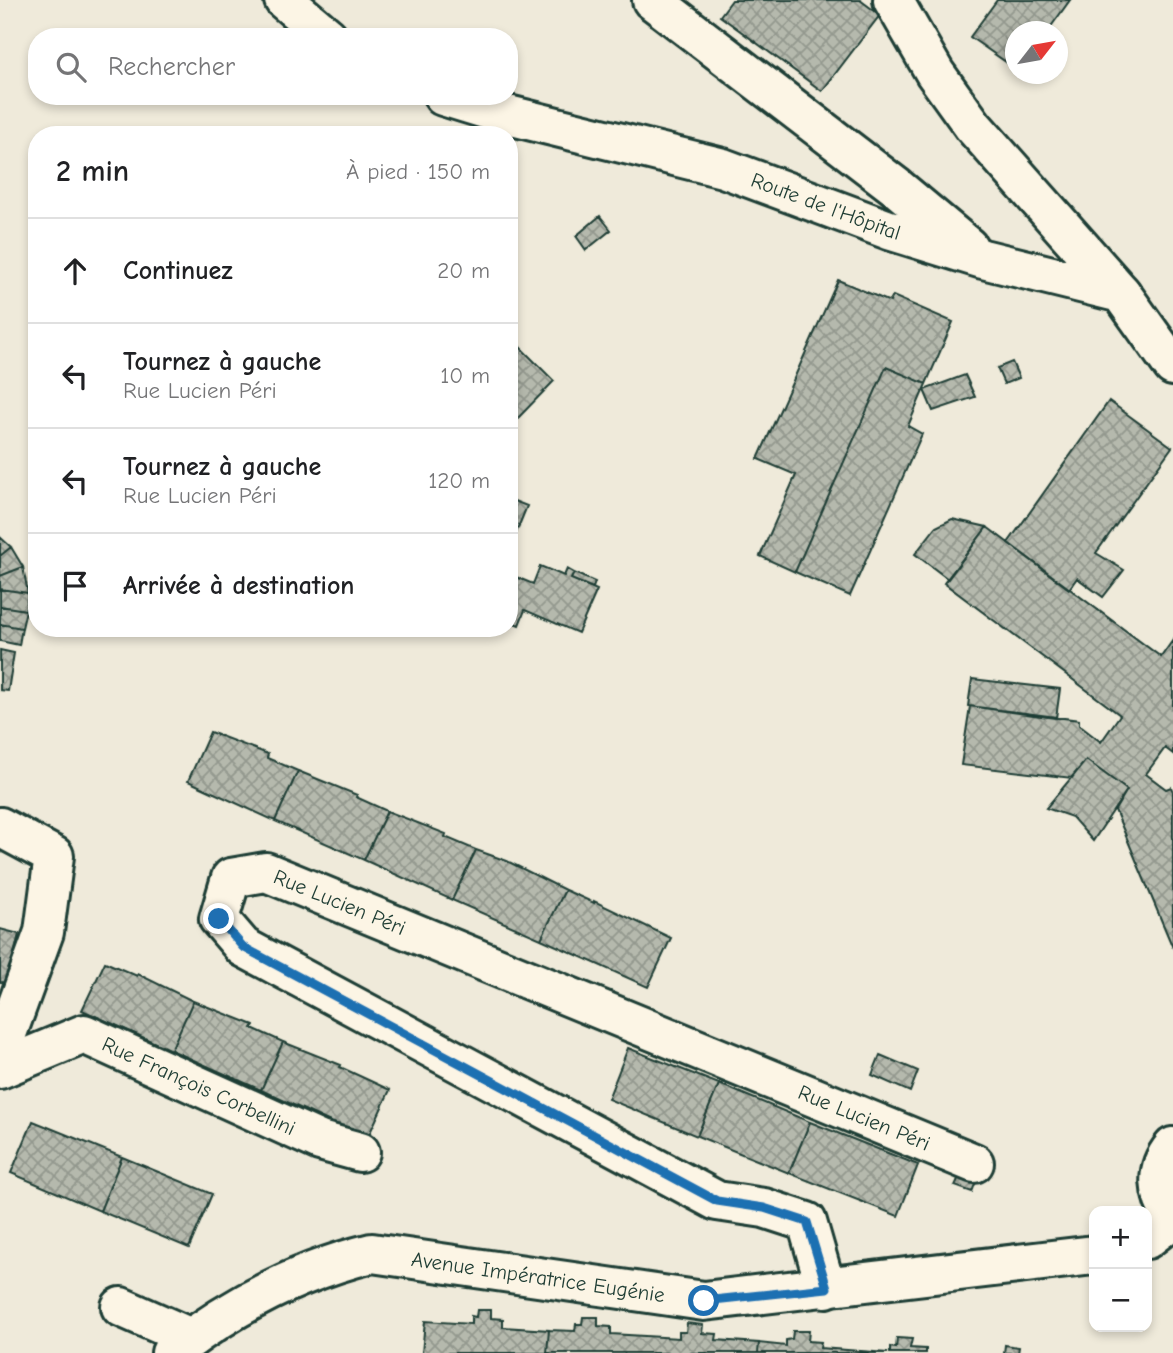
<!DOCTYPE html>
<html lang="fr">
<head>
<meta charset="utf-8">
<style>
	:root { --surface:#fff; --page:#f2f2f2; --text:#202124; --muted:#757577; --line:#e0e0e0 }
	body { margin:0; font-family:"Comic Neue",sans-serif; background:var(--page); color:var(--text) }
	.controls { position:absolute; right:21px; bottom:21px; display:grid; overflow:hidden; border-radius:14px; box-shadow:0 4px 10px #0003 }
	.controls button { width:63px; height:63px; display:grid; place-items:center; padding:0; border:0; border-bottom:2px solid var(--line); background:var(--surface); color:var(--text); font:35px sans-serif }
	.compass { position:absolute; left:1005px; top:21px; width:63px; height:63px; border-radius:50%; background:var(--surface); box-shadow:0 4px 10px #0003; rotate:59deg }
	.stop { position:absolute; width:21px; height:21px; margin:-16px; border:5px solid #1f6fb2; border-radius:50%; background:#fff }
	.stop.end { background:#1f6fb2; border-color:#fff; box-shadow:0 2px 7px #0008 }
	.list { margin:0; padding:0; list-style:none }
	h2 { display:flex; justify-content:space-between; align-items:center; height:91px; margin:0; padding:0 28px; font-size:30px }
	h2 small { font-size:23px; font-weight:400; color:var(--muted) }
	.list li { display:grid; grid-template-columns:46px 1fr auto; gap:21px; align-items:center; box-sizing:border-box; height:105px; padding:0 28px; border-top:2px solid var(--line) }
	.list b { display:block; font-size:26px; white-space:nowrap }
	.list p { margin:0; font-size:23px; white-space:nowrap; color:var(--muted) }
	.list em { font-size:23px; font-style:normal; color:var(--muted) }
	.icon { flex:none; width:38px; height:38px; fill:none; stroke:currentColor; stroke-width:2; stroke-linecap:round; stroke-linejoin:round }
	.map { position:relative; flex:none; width:1173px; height:1353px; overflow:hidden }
	.search { position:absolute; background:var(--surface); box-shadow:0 4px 10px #0003; left:28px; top:28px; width:490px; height:77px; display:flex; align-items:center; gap:18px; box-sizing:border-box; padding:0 24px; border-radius:28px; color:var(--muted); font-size:26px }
	.panel { position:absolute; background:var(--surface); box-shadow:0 4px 10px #0003; left:28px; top:126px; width:490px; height:511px; border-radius:28px }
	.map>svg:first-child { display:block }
</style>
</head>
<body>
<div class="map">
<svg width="1173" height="1353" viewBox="0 0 1173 1353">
	<defs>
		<pattern id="building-cross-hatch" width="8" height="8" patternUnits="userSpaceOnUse" patternTransform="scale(1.75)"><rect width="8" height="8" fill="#b5b9ad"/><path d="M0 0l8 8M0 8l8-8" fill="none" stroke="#93988e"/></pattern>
	</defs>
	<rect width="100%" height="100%" fill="#efeada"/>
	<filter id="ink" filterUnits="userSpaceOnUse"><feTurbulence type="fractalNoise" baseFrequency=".0143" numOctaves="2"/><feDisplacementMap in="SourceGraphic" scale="14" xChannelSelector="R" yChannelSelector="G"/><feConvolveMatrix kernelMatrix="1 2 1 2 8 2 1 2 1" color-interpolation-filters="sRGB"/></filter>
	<g filter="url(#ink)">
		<!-- building -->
		<path fill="url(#building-cross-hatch)" stroke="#1f3d34" stroke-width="2" d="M 732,0 L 860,0 L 880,15 L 822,91 L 720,16 Z
			M 997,0 L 1070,0 L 1047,32 L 1016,32 L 1016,69 L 970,37 Z
			M 600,216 L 611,230 L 586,250 L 576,236 Z
			M 838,280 L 890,302 L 893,296 L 953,322 L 926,384 L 886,367 L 795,572 L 760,556 L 796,475 L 758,459 Z
			M 509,336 L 554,381 L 515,421 L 509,415 Z
			M 1012,362 L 1019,378 L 1004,384 L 997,368 Z
			M 886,367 L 926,384 L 908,426 L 922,434 L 850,596 L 795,572 Z
			M 965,375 L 975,397 L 933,411 L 924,390 Z
			M 1109,401 L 1172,447 L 1096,553 L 1124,570 L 1103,597 L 1077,578 L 1069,589 L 1008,543 Z
			M 509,499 L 527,506 L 513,540 L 509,538 Z
			M 952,519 L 987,527 L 948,579 L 915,554 L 936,527 Z
			M 987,527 L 1161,657 L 1173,640 L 1173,754 L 1165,748 L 1146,774 L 1166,789 L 1171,787 L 1173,792 L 1173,948 L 1115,810 L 1127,790 L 1086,760 L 1072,778 L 961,765 L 970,706 L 1079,720 L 1079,725 L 1101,742 L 1120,715 L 944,583 Z
			M 0,537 L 11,547 L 0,556 Z
			M 11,547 L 23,567 L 0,576 L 0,556 Z
			M 540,566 L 564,576 L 567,569 L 574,573 L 571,579 L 597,590 L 578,633 L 525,610 L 519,625 L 509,621 L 509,574 L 533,584 Z
			M 23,567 L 28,593 L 0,589 L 0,576 Z
			M 574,573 L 595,582 L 593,588 L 571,579 Z
			M 0,589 L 28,593 L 26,610 L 0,606 Z
			M 0,606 L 26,610 L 22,628 L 0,624 Z
			M 0,624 L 22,628 L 19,645 L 0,641 Z
			M 0,650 L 14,653 L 8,691 L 0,690 Z
			M 972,679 L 1060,689 L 1056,718 L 968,706 Z
			M 210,732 L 268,754 L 267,758 L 298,771 L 275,821 L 188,781 Z
			M 1086,760 L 1127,790 L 1093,841 L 1072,817 L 1046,808 Z
			M 298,771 L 357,795 L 356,797 L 387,811 L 364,860 L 275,821 Z
			M 387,811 L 446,834 L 445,837 L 476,850 L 452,900 L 364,860 Z
			M 476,850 L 507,861 L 565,890 L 541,939 L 452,900 Z
			M 565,890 L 594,903 L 594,901 L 671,938 L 648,987 L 541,939 Z
			M 0,929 L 19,934 L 7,983 L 0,982 Z
			M 105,962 L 137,976 L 138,974 L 193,1001 L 171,1050 L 82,1010 Z
			M 193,1001 L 254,1025 L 252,1028 L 283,1042 L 261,1090 L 171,1050 Z
			M 283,1042 L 341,1065 L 340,1067 L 390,1090 L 367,1139 L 261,1090 Z
			M 628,1048 L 719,1084 L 697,1136 L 608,1099 Z
			M 880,1055 L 918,1071 L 910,1092 L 872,1075 Z
			M 719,1084 L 810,1122 L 789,1173 L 697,1136 Z
			M 33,1121 L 122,1157 L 100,1211 L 11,1173 Z
			M 810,1122 L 918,1165 L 898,1216 L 789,1173 Z
			M 122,1157 L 212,1194 L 189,1248 L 100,1211 Z
			M 962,1170 L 978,1176 L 972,1192 L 955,1186 Z
			M 477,1310 L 491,1310 L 491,1318 L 503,1319 L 503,1327 L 549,1330 L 547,1353 L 422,1353 L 425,1321 L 471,1324 L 471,1316 L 476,1317 Z
			M 583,1317 L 598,1317 L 598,1326 L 611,1327 L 611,1334 L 679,1338 L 679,1332 L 686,1332 L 687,1323 L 703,1325 L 702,1333 L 717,1334 L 716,1340 L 759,1343 L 758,1353 L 547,1353 L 549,1330 L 575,1331 L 576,1324 L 582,1324 Z
			M 793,1331 L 809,1331 L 808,1341 L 821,1342 L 820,1348 L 888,1353 L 758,1353 L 759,1343 L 786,1346 L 786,1340 L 792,1339 Z
			M 897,1338 L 912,1339 L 910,1348 L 926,1349 L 926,1353 L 890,1353 L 890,1347 L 896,1348 Z
			M 1005,1345 L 1019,1347 L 1018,1353 L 1004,1353 Z"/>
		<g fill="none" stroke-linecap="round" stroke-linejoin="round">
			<defs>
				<g id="minor">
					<path d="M 284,0 L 328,37"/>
					<path d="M 652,0 L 895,186 L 968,247"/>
					<path d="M 893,0 L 935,73 L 973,126 L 1121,293"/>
					<path id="s1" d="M 443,96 L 492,111 L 723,168 L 889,230 L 983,259 L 1121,293 L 1173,366"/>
					<path d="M 0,827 L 54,856 L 44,932 L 0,1053"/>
					<path id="s2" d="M 0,1069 L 84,1034 L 320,1141 L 360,1152"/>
					<path id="s3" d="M 826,1288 L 807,1222 L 764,1208 L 717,1201 L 243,947 L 219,919 L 231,878 L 266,872 L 974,1163"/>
					<path d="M 121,1307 L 191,1338"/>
				</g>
				<g id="major">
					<path d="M 1173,1147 C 1154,1170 1158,1195 1173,1218"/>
					<path d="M 1147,1239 L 1173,1219"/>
					<path id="s4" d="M 171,1353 C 232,1306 298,1271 372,1253 L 704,1301 L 1094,1255"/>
				</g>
			</defs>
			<!-- minor casing -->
			<use href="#minor" stroke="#1f3d34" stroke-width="44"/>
			<!-- major casing -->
			<use href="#major" stroke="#1f3d34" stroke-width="44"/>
			<!-- minor -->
			<use href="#minor" stroke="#fcf5e5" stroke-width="38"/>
			<!-- major -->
			<use href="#major" stroke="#fcf5e5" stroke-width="38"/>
		</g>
	</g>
	<g fill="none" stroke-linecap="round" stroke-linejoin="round" filter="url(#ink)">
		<!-- route -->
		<path stroke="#1f6fb2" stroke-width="9" d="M 219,919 L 243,947 L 717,1201 L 764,1208 L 807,1222 L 827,1288 L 704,1301"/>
	</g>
	<g text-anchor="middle" stroke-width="7" stroke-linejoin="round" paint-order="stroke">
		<!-- street labels -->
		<g font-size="21" fill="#1f3d34" stroke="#fcf5e5">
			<text dy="7" stroke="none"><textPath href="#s1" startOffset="399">Route de l'Hôpital</textPath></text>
			<text dy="7" stroke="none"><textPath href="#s3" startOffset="894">Rue Lucien Péri</textPath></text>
			<text dy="7" stroke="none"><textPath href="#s2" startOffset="217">Rue François Corbellini</textPath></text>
			<text dy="7" stroke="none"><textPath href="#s3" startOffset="1461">Rue Lucien Péri</textPath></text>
			<text dy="7" stroke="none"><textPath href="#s4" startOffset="394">Avenue Impératrice Eugénie</textPath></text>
		</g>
	</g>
</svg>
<div class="controls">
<button>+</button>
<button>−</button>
</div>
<svg class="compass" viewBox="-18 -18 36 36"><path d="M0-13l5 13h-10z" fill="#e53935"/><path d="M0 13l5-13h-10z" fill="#757577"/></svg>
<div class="stop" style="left:704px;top:1301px"></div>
<div class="stop end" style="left:219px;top:919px"></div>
<div class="search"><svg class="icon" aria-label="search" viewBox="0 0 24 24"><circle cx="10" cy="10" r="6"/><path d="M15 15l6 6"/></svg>Rechercher</div>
<section class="panel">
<h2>2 min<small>À pied · 150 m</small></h2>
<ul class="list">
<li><svg class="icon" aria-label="ahead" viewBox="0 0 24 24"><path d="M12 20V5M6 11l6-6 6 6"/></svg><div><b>Continuez</b></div><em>20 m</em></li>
<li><svg class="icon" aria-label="left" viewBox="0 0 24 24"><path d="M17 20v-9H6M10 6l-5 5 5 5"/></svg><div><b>Tournez à gauche</b><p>Rue Lucien Péri</p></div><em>10 m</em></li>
<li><svg class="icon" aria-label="left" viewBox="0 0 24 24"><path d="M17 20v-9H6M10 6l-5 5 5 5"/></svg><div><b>Tournez à gauche</b><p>Rue Lucien Péri</p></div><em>120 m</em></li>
<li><svg class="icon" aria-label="arrive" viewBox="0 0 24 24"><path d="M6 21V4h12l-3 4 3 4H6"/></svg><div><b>Arrivée à destination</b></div></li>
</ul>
</section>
</div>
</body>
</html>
